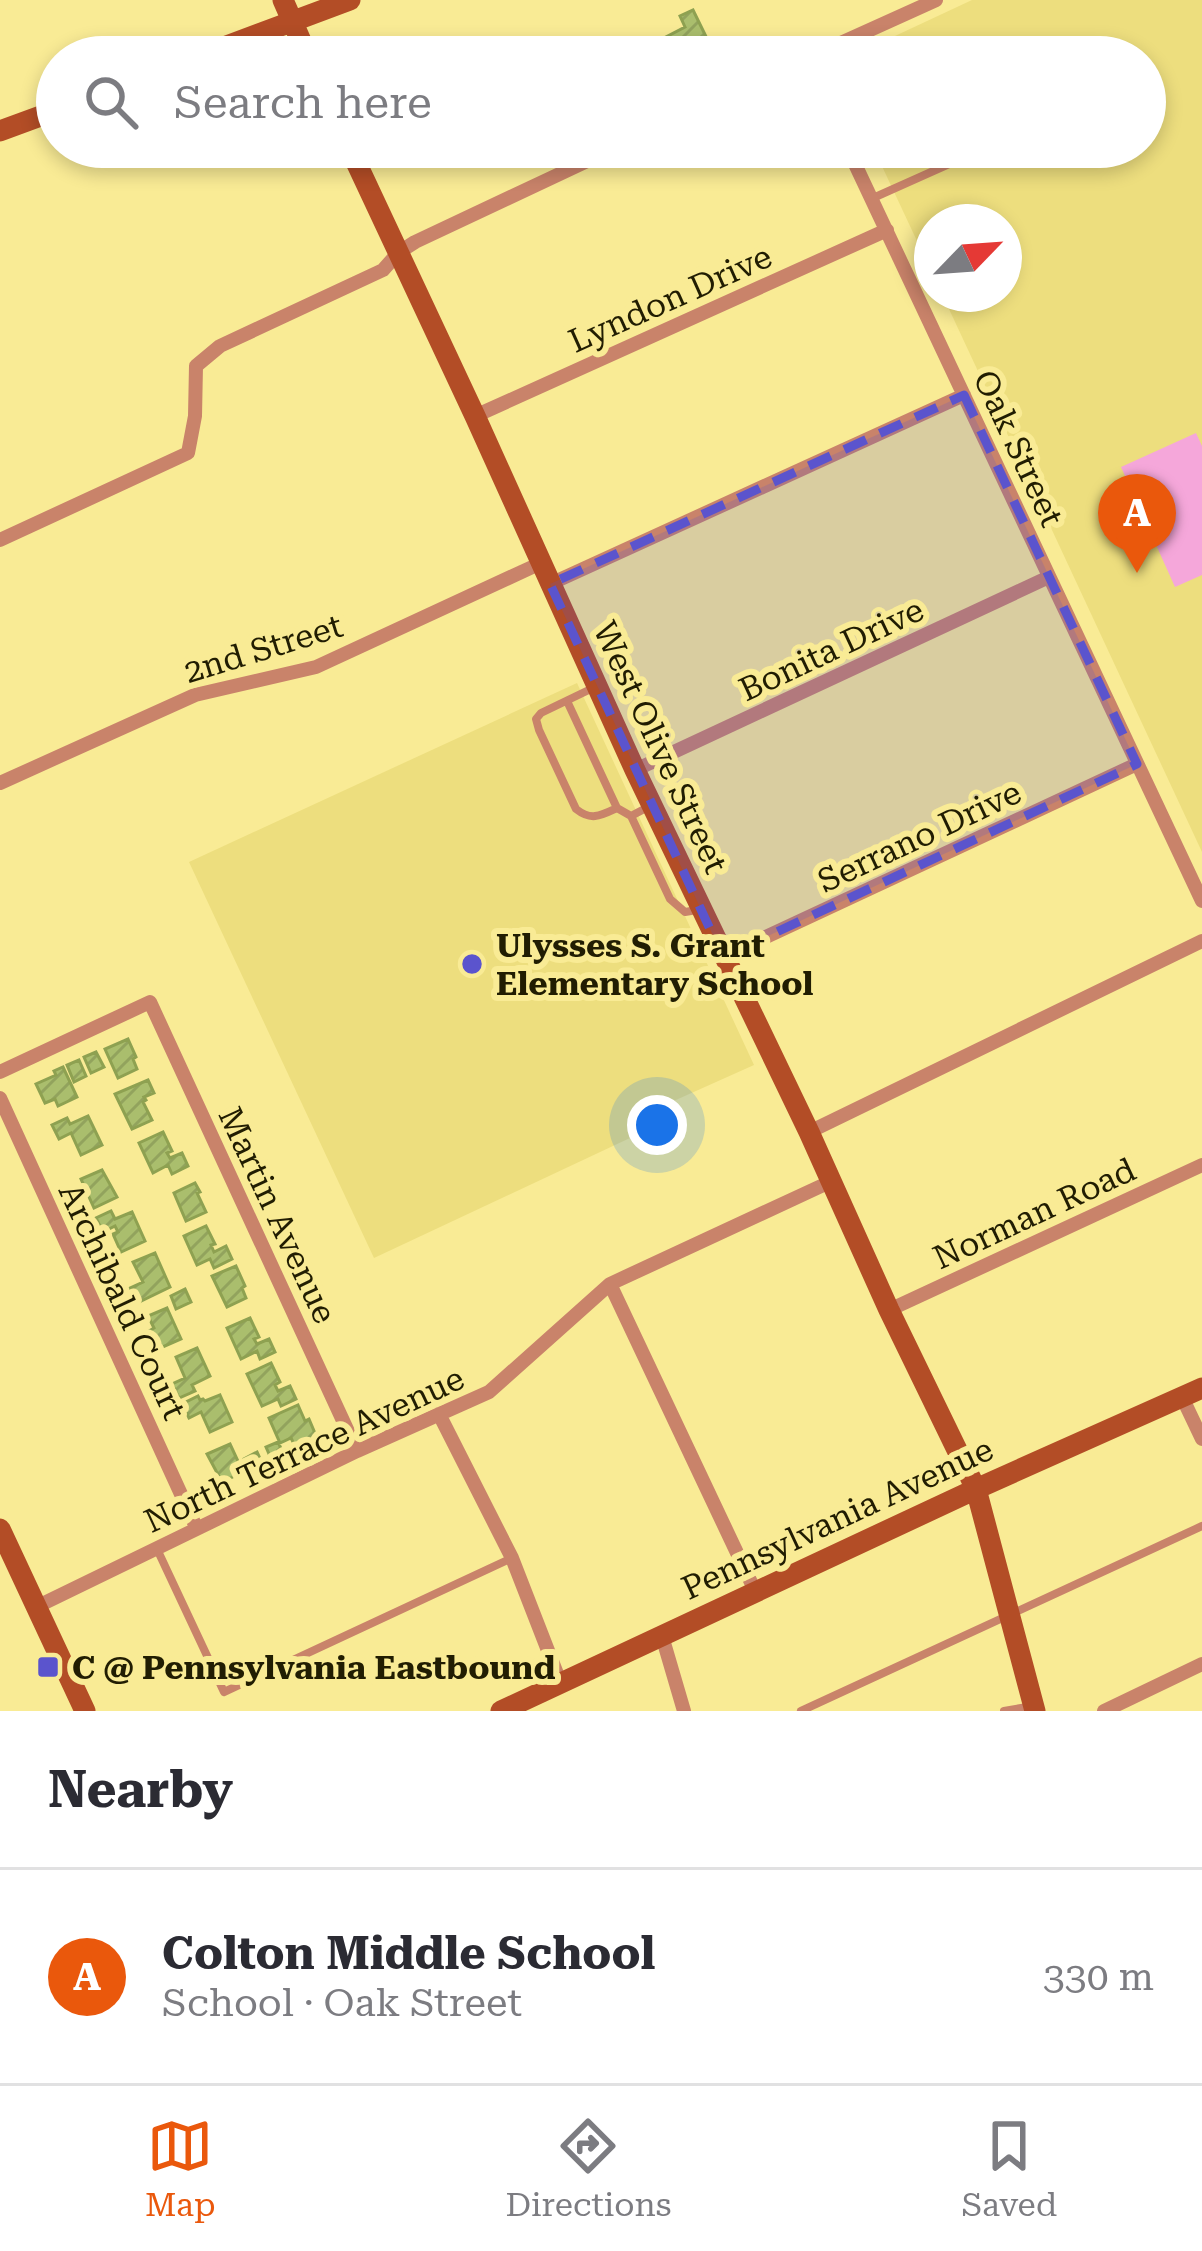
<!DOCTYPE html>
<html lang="en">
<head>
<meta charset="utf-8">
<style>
	:root { --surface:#fff; --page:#f7f7f7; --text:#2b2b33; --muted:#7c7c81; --line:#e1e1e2; --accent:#ea580c }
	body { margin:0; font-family:"Roboto Serif",serif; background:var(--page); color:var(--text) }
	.compass { position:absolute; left:914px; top:204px; width:108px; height:108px; border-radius:50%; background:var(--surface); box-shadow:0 6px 18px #0003; rotate:65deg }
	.you { position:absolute; left:657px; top:1125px; width:42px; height:42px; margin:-30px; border:9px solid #fff; border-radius:50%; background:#1a73e8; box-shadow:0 0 0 18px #1a73e833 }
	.badge { display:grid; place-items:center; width:78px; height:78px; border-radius:50%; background:var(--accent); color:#fff; font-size:39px; font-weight:700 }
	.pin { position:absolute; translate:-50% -99px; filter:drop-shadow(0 3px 6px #0008) }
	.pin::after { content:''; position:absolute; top:63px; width:42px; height:36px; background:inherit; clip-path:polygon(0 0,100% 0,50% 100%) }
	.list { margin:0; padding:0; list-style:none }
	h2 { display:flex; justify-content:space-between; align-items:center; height:156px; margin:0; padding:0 48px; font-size:51px }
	h2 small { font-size:39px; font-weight:400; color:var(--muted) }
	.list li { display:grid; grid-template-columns:78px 1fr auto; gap:36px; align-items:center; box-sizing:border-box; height:216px; padding:0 48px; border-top:3px solid var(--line) }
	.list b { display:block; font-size:45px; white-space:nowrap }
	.list p { margin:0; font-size:39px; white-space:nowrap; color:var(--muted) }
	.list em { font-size:39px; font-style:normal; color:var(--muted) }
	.icon { flex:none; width:66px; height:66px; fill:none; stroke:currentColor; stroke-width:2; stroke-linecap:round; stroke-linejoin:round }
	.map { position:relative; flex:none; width:1202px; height:1711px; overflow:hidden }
	.search { position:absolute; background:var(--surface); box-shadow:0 6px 18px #0003; left:36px; right:36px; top:36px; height:132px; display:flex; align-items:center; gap:30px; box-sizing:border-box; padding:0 42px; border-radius:66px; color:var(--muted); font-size:45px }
	.sheet { height:372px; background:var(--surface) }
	nav { display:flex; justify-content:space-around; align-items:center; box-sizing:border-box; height:168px; border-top:3px solid var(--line); background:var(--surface); font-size:33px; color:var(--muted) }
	nav a { display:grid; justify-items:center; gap:6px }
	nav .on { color:var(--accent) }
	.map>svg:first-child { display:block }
</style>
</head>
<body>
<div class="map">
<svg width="1202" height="1711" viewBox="0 0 1202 1711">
	<defs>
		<pattern id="building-hatch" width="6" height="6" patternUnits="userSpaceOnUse" patternTransform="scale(3)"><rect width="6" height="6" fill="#aabe6d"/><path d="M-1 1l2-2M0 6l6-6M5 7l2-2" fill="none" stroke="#92a35d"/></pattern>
	</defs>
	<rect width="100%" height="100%" fill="#f9eb95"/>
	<!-- built -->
	<path fill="#edde7e" d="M 972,0 L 1202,0 L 1202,852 L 942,294 L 1004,294 L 1004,222 L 932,222 L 932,273 L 873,147 L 1145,147 L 1145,57 L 850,57 Z
		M 577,683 L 754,1065 L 658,1108 L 647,1130 L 374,1258 L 189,862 Z"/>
	<!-- grass -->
	<path fill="#f5a7da" d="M 1196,433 L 1202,446 L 1202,575 L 1175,587 L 1121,467 Z"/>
	<!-- building -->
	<path fill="url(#building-hatch)" stroke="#8ea151" stroke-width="3" d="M 693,10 L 716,57 L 675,57 L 666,37 L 685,27 L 680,16 Z
		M 128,1039 L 136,1057 L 133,1059 L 137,1069 L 118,1078 L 105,1049 Z
		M 96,1052 L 104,1067 L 91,1073 L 84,1057 Z
		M 79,1060 L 86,1076 L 74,1082 L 67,1065 Z
		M 63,1067 L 77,1097 L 58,1106 L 55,1099 L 45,1103 L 36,1084 L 56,1075 L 54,1071 Z
		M 148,1080 L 154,1093 L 144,1097 L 146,1100 L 143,1102 L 152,1120 L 132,1129 L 115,1094 Z
		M 88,1116 L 102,1145 L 81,1155 L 71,1133 L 59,1139 L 52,1125 L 67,1118 L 70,1124 Z
		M 163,1132 L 172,1151 L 167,1153 L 170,1158 L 182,1153 L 188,1166 L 172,1174 L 168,1165 L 153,1173 L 139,1143 Z
		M 102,1170 L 117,1197 L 94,1208 L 81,1179 Z
		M 195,1183 L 200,1192 L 197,1193 L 206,1212 L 186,1221 L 174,1193 Z
		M 111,1211 L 115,1219 L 132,1212 L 145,1241 L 121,1252 L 113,1234 L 118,1232 L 115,1226 L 103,1232 L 96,1218 Z
		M 206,1226 L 215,1244 L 211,1245 L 214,1252 L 226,1246 L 232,1259 L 214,1268 L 210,1259 L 197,1265 L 184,1236 Z
		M 155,1253 L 170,1287 L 135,1304 L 128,1289 L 143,1282 L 133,1262 Z
		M 236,1266 L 245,1286 L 242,1288 L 246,1298 L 227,1307 L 212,1276 Z
		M 185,1289 L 191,1302 L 176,1309 L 171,1296 Z
		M 167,1308 L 181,1339 L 158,1349 L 149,1331 L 154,1328 L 148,1316 Z
		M 250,1318 L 259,1337 L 254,1339 L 257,1344 L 269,1339 L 275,1352 L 260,1359 L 257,1351 L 241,1359 L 227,1328 Z
		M 197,1348 L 210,1376 L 192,1385 L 195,1391 L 179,1398 L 172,1384 L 185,1378 L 176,1357 Z
		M 271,1363 L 280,1382 L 275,1385 L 278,1391 L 290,1386 L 296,1399 L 281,1406 L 278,1399 L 262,1406 L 247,1374 Z
		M 220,1395 L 232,1422 L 210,1432 L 201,1412 L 189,1418 L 182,1404 L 198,1396 L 200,1400 L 203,1399 L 205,1401 Z
		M 298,1405 L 305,1421 L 309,1419 L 317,1438 L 296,1448 L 291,1438 L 280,1443 L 269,1418 Z
		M 278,1442 L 285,1457 L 273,1463 L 266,1447 Z
		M 230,1444 L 243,1472 L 222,1482 L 207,1454 Z
		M 257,1452 L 263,1465 L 249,1472 L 244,1459 Z"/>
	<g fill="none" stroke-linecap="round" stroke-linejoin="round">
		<!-- lane -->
		<path stroke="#c9836a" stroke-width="8" d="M 851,154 L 868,147
			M 873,198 L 958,160 L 952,147
			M 595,687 L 541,713 L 536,719 L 539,730 L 576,809 C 591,821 600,816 617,808 L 631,816 L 650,806
			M 567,701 L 617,808
			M 631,816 L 670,899 L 685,912 L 697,910
			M 157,1549 L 224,1692 L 512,1558
			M 801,1711 L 1202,1526
			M 1004,1711 L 1033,1706"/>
		<!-- street -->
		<path stroke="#c9836a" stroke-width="14" d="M 810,57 L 936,0
			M 847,147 L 1202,901
			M 475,416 L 887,230
			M 0,540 L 188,453 L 195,416 L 196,366 L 220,346 L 383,270 L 398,253 L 415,242 L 617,147
			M 550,584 L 964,395
			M 635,770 L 1049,577
			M 0,783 L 195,695 L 316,667 L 541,563
			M 723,957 L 1137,764
			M 0,1072 L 150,1002 L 357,1451
			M 0,1098 L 196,1527
			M 809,1132 L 1202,941
			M 610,1284 L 756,1593
			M 889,1310 L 1202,1165
			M 1182,1397 L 1202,1439
			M 439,1414 L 512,1558 L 561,1684
			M 36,1607 L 357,1451 L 489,1392 L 610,1284 L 832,1181
			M 662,1636 L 684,1711
			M 1104,1711 L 1202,1664"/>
		<!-- secondary -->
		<path stroke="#b34d26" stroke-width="21" d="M 283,0 L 308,57
			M 197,57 L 350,0
			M 0,131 L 57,110
			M 349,147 L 475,416 L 635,770 L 809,1132 L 889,1310 L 976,1489 L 1035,1711
			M 0,1529 L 85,1711
			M 501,1711 L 976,1489 L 1202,1388"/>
	</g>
	<!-- marked area -->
	<path fill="#5b54cd" fill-opacity="0.2" stroke="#5b54cd" stroke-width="9" stroke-dasharray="24 15" stroke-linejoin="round" d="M 964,395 L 1137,764 L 723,957 L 550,584 Z"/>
	<!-- markers -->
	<g fill="#5b54cd" stroke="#f9eb95" stroke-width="4.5">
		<circle cx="472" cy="964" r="12"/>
		<rect x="36" y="1655" width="24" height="24" rx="6"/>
	</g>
	<g text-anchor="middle" stroke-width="12" stroke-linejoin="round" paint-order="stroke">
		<!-- street labels -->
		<g font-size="33" fill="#211d02" stroke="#f9eb95">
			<text transform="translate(670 298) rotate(-24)" y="12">Lyndon Drive</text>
			<text transform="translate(1019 448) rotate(65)" y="12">Oak Street</text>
			<text transform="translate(263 648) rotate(-17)" y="12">2nd Street</text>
			<text transform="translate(831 649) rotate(-25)" y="12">Bonita Drive</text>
			<text transform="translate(661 747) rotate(65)" y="12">West Olive Street</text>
			<text transform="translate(919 836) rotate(-25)" y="12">Serrano Drive</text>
			<text transform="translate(1034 1213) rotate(-25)" y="12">Norman Road</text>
			<text transform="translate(278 1215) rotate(65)" y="12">Martin Avenue</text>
			<text transform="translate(123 1301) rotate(65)" y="12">Archibald Court</text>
			<text transform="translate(304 1449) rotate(-25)" y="12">North Terrace Avenue</text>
			<text transform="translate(837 1518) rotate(-25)" y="12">Pennsylvania Avenue</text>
		</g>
		<!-- poi labels -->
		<g font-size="33" font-weight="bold" fill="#211d02" stroke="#f9eb95" text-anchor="start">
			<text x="496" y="957">Ulysses S. Grant<tspan x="496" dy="38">Elementary School</tspan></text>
			<text x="72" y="1679">C @ Pennsylvania Eastbound</text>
		</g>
	</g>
</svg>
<svg class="compass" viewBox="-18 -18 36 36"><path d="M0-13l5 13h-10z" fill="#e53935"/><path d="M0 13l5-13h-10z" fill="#7c7c81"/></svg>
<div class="you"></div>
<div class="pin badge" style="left:1137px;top:573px">A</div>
<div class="search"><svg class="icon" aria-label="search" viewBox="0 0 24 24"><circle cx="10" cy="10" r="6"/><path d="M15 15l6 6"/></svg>Search here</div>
</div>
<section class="sheet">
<h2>Nearby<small></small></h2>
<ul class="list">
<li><span class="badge">A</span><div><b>Colton Middle School</b><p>School · Oak Street</p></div><em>330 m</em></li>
</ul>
</section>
<nav>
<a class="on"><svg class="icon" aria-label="map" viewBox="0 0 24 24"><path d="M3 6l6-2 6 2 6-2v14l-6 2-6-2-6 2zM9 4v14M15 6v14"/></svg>Map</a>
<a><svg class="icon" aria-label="directions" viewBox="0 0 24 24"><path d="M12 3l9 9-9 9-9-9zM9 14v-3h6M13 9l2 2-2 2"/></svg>Directions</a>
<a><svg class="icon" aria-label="saved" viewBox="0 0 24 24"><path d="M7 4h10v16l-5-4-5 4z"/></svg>Saved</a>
</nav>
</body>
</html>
